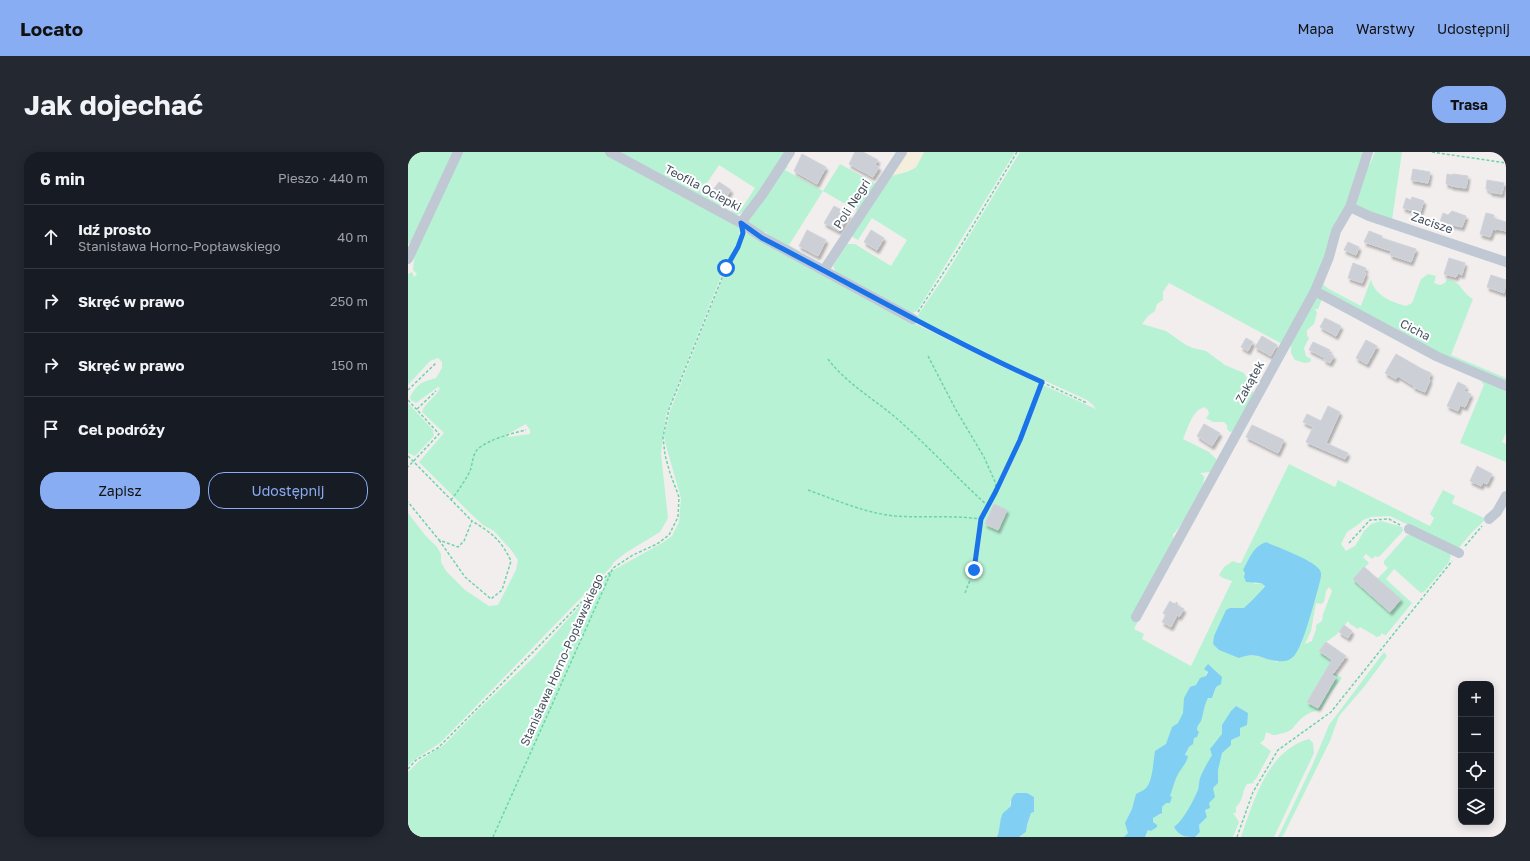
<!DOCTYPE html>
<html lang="pl">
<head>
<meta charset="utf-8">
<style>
	:root { --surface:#171b24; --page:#242831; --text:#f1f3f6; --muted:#9ea1a6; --line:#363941; --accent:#89adf2 }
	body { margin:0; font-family:"Golos Text",sans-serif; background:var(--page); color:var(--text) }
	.controls { position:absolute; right:12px; bottom:12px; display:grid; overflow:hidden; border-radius:8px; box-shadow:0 2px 10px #0003 }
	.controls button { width:36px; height:36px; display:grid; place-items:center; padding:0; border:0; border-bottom:1px solid var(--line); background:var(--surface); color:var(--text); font:20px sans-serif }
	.stop { position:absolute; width:12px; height:12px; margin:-9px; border:3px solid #1a73e8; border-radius:50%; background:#fff }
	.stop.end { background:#1a73e8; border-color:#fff; box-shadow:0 1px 4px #0008 }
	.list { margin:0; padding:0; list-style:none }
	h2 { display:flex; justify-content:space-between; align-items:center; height:52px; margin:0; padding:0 16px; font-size:17px }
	h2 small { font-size:13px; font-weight:400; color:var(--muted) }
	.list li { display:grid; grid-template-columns:26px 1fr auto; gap:12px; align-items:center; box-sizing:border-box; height:64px; padding:0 16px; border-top:1px solid var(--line) }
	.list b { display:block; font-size:15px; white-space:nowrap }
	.list p { margin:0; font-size:13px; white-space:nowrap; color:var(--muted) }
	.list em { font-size:13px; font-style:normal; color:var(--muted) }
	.actions { display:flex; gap:8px; padding:12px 16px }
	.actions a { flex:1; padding:9px 0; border:1px solid var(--accent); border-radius:16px; text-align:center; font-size:14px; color:var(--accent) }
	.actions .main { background:var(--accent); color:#111 }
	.icon { flex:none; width:22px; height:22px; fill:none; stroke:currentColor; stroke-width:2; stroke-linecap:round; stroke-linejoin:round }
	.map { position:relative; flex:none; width:1098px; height:685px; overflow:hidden; border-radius:16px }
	header { display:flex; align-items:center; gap:24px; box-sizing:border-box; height:56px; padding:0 20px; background:var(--accent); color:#111 }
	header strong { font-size:19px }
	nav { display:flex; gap:22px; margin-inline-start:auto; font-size:14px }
	.intro { display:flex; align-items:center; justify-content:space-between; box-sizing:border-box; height:96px; padding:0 24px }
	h1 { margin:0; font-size:28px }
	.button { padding:10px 18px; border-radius:16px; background:var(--accent); color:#111; font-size:14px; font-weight:700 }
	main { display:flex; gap:24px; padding:0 24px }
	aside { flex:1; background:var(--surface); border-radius:16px; box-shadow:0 2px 10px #0003 }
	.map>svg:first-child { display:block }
</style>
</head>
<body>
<header>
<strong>Locato</strong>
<nav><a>Mapa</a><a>Warstwy</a><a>Udostępnij</a></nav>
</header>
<div class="intro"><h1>Jak dojechać</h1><a class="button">Trasa</a></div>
<main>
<aside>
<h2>6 min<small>Pieszo · 440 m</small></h2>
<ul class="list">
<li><svg class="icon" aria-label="ahead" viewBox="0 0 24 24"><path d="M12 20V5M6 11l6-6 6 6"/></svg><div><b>Idź prosto</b><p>Stanisława Horno-Popławskiego</p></div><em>40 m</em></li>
<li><svg class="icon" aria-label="right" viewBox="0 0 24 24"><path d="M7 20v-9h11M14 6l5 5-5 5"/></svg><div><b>Skręć w prawo</b></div><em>250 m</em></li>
<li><svg class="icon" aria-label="right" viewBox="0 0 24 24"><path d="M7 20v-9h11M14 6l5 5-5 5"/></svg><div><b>Skręć w prawo</b></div><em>150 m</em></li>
<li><svg class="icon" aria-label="arrive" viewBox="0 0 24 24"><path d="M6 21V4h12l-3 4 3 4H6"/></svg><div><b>Cel podróży</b></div></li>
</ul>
<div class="actions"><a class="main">Zapisz</a><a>Udostępnij</a></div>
</aside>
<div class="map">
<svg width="1098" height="685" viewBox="0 0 1098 685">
	<defs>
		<filter id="shadow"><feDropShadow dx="2" dy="3.5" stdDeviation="1" flood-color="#0004"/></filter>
	</defs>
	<rect width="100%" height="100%" fill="#f1eeed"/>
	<!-- green -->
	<path fill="#b8f2d4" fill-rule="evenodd" d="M 0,0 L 47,0 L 5,89 L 0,92 Z
		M 52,0 L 197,0 L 330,75 L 332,79 L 330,89 L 316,117 L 258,263 L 253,302 L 260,366 L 252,380 L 219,400 L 206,410 L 203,415 L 32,591 L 6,608 L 0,614 L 0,361 L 17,383 L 29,395 L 33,402 L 33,410 L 38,419 L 57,438 L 81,454 L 90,453 L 108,418 L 110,408 L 104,399 L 86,379 L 75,373 L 63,362 L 11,310 L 36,281 L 14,260 C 17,250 28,246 32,236 L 30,235 L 8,251 L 3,248 L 2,245 C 11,230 12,231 28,226 L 34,216 L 34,210 L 30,206 L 22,209 L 0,233 L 0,122 L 4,120 L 6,125 L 9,122 L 5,118 L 7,98 ZM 118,272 L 122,278 L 122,282 L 100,285 L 100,282 Z
		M 211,0 L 376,0 L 378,1 L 338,59 L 329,63 L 324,62 ZM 311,13 L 347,36 L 334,56 L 322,59 L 293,40 Z
		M 516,0 L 607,0 L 509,159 L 504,161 L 428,120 L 425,114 L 439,92 L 447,92 L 483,114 L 499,88 L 464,66 L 450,88 L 443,84 L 483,24 L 499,20 L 508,15 Z
		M 612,0 L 954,0 L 955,8 L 960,13 L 962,12 L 967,0 L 994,0 L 984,68 L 972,65 L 948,53 L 947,48 L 934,63 L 923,78 L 911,143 L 914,147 L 910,157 L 907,157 L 909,161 L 906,172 L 899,178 L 899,184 L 901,186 L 896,196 L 898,204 L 903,207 L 902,210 L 897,211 L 887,208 L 883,201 L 883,193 L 876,193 L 761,131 L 755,140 L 755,148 L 749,152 L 747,159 L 740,164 L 734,172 L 758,179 L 778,193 L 785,196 L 798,199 L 817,213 L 836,221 L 843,234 L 843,238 L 846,240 L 826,279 L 822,280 L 819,277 L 819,273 L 816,270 L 805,270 L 798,266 L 801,262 L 800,258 L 796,255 C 784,259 780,276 775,287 L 801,300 L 809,308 L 803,320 L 792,321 L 796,324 C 798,338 774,372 765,383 L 766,390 L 770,394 L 726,477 L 736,482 L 734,487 L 783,514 L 824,429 L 815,426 L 811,423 L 816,415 L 825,409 L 830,411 L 833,411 L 881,312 L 927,335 L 930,328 L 1022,374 L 1026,366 L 1022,362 L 1035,338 L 1047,344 L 1044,351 L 1078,367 L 1064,380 L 1050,397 L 982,364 L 963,365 L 955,368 L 951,372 L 939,380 L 933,392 L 938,399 L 947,394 L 956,379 L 963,372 L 973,369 L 994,375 L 995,378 L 994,380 L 972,404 L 969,405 L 967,404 L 964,407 L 958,402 L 955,405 L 961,411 L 957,415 L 969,427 L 980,416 L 976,412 L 976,409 L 999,383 L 1007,382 L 1044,399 L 1041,410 L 1016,440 L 1013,441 L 986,417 L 978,427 L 1004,451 L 978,483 L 976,483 L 974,481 L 972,484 L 968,485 L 966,483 L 952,475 L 950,477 L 942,472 L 940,469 L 928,483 L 918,490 L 911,499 L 925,509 L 920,516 L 934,526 L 921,543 L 913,558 C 898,560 893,566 884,577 C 881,580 872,582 867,583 C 864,583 861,581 858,580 L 856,588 L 852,591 L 863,599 L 848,627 L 845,629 L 846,631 L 839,632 C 833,641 837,646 828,655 L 828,661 L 825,661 L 831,670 L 825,685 L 787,685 L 792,680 L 791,673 L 799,665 L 792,640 L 779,685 L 737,685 L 745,667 L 747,664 L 752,663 L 754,655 L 762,644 L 761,641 L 785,586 L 789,578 L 789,574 L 794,566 L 795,555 L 800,546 L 804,546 L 808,535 L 807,519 L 800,513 L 798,524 L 792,527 L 779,557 L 750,615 L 721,685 L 611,685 L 618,680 L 619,673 L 623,661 L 626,660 L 626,648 L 602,649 L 603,654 L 593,665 L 593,672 L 589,685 L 0,685 L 0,620 L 11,609 L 36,593 L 68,560 L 126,505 L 202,420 L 254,391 L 264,384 L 271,370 L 273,346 L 258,294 L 256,284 L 262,259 L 313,130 L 336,82 L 342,81 L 504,170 L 593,214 L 688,257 L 684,252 L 679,248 L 587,206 L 508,166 L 538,122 ZM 858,390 L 903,410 L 870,510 C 854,506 847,500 831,506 L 822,456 L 836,456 L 854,439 L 857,433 L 853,431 L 847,432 L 835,418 C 841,407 845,394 858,390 ZM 921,435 L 924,439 L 915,462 L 914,469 L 908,473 C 909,479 905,483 904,489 L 897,492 L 903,479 L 908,451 L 913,452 L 916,450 L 918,439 ZM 918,519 L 928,526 L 910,556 L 900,550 Z
		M 377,12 L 380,14 L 377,18 L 415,39 L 432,12 L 468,32 L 451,60 L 415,39 L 381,93 L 394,101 L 365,88 L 358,80 L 352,80 L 341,73 L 340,70 Z
		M 1020,122 L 1028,124 L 1026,131 L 1032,133 L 1037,131 L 1039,127 C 1054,130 1053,140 1065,147 L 1043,203 L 1098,226 L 1098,231 L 1039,206 L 914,137 L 913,131 L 921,137 L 953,154 L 963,127 C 966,143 983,150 998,154 L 1004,151 L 1013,127 Z
		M 1074,227 L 1098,237 L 1098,281 L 1094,290 L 1098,292 L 1098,310 L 1052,291 L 1076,233 L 1073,229 Z
		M 0,251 L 25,278 L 26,284 L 7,304 L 0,301 Z
		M 976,500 L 979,504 L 956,535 L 931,564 L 922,589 L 876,682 L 874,685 L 870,685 L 904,614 L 921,573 Z
		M 901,587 L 905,591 L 906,601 L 866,685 L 833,685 C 846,648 859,599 901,587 Z"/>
	<!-- sand -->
	<path fill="#f4eedc" d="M 495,0 L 516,0 L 508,15 L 505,17 L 483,24 Z"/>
	<!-- water -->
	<path fill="#81d0f3" d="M 858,390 C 870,396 903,407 911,417 C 914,420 913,425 912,429 C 908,444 895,495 886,504 C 881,509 876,510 869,509 C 852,507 849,499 831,506 L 811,498 L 805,492 L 806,484 L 818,458 L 822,456 L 836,456 C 841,451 854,439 857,434 L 853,431 L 838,430 L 836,425 L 837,421 L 835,418 C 841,407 845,394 858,390 Z
		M 800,512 L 814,525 L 813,532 L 808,535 L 804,546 L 800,546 C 796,554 796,558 794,566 C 793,571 789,572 789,578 L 791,580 L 789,585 L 786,586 L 785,592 L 781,595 L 777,603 L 780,604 C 779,610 775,614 772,619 C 767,626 765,636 762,644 L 764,645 L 762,651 L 758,651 L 754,655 L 754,661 L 745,666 L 745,670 L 749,673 L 749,675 L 743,679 L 740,678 L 737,685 L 716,685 L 720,681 L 717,671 L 724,657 L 728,642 C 731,640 735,639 737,637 C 745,631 745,609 747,599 L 758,592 L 764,575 L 770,571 L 775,561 L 776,546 L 782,535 L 788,533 L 792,526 L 798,524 L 800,520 L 796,517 Z
		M 828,554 L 840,561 L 839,573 L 832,576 L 832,584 L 823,588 L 823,593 L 814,601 L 810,618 L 810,631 L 805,636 L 807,645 L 801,651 L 802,656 L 797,658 L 799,665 L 791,673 L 792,680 L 787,685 C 777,685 771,684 766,675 C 776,668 785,649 790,638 C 791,634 791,630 792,626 C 795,618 800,610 804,603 L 802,597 L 814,582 L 814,573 L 823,559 Z
		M 608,641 L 619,641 L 626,645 L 626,660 L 623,661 L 619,673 L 618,680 L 611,685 L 589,685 C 592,679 592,664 595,661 C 597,659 600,657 603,654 C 603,648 603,645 608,641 Z"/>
	<!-- building -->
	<path fill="#cccfd6" stroke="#d1d3da" filter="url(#shadow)" d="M 447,0 L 455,0 L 470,8 L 467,13 L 471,15 L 465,25 L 441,12 Z
		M 394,2 L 418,15 L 409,32 L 386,19 Z
		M 1005,17 L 1022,20 L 1020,31 L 1003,28 Z
		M 1039,22 L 1044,23 L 1045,22 L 1060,24 L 1058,36 L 1043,34 L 1043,33 L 1038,32 Z
		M 1079,28 L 1096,31 L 1094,42 L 1082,40 L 1082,38 L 1078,37 Z
		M 311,30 L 323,38 L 316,48 L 304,39 Z
		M 1004,45 L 1016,49 L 1012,61 L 995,56 L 998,46 L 1003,48 Z
		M 426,54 L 441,62 L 431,79 L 416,71 Z
		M 1044,59 L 1058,64 L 1054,75 L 1032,70 L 1035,61 L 1040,63 Z
		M 1078,61 L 1086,63 L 1085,66 L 1098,70 L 1098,79 L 1089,77 L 1088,78 L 1085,77 L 1082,85 L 1072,82 Z
		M 399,78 L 418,88 L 410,104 L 391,94 Z
		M 463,78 L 476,86 L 469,98 L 456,90 Z
		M 961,79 L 974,84 L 974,86 L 1008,97 L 1003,110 L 982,103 L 983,99 L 956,90 Z
		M 940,90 L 951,95 L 948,103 L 936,98 Z
		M 1041,106 L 1057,111 L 1054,123 L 1050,121 L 1048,125 L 1036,122 Z
		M 945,111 L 958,116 L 956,120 L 958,121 L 954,131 L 940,126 Z
		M 1083,123 L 1098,128 L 1096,141 L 1079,135 Z
		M 917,166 L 933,174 L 928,184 L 912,175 Z
		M 854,184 L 869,193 L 863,204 L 847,195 Z
		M 838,186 L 845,190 L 840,199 L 833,195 Z
		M 958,188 L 969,194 L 959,212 L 948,206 Z
		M 905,190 L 922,198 L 920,201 L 926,204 L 922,211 L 916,208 L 917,206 L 901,198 Z
		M 988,202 L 1014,217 L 1023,221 L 1021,227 L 1022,228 L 1017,240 L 1005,235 L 1006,234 L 990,224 L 988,227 L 977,221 Z
		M 1050,230 L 1058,234 L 1056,239 L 1063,242 L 1057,255 L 1052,253 L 1050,259 L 1039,254 Z
		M 920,254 L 932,260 L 918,291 L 940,301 L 937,307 L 898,290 L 905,275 L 895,270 L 899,262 L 913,269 Z
		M 796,272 L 812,281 L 804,294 L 789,284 Z
		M 844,273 L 876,288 L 870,301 L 838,285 Z
		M 1069,314 L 1084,322 L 1079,332 L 1075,330 L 1073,334 L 1062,329 Z
		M 586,352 L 599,358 L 590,378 L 577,372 Z
		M 956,415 L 993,447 L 982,460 L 945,427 Z
		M 762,449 L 766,452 L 769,450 L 770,454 L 776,457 L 771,465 L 769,463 L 763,475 L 754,470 L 758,463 L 755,461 Z
		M 936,473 L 944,479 L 940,486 L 931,480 Z
		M 918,490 L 938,504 L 924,523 L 928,525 L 910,556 L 899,550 L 924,508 L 911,499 Z"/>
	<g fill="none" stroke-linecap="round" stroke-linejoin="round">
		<!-- path -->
		<path stroke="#6dd3ab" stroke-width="1.5" stroke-dasharray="3 2" stroke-linecap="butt" d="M 1024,0 L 1098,11
			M 510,160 L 554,92 L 609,0
			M 513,171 L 588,209 L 679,251
			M 520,204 L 548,258 L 576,305 L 588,332 L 585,344
			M 420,207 C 440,234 472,250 496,273 C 525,299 551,328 580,354
			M 0,238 L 28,211
			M 0,248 L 31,282 L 0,315
			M 9,257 L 28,239
			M 0,304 L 64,369 L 56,389 L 50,395 L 31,388 L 0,350
			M 400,338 C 428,348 457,361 487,364 C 516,366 544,363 573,367 L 588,339 L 612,288 L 634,230
			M 43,348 C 50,339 57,329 62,319 C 65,311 64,302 71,296 C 82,287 105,281 118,278
			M 31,388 L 57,425 L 83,447 L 94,438 L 103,409 C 93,388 84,381 64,369
			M 941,391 L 962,368 L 981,367 L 992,373
			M 1057,394 L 1074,374
			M 557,441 L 566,418 L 573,367
			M 0,617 L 8,608 L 30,596 L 134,491 L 204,418
			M 85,685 L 205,416 L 225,403 L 249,392 L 261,383 L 270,365 L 271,345 L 262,321 L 257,303 L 255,285 L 261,257 L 318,116 L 330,95 L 334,83
			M 829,685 L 845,640 L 870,598 L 923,560 L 1044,409"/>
		<!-- minor -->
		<path stroke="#c0c8d4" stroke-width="10" d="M 202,0 L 333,71 L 354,85 L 505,167
			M 942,55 L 961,64 L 1098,110
			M 333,71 L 341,60 L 354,43 L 382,0
			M 0,107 L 50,0
			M 416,118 L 494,0
			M 907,139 L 1030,205 L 1098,234
			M 1081,367 L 1089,360 L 1098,344
			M 1001,377 L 1051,401
			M 728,465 L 907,139 L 921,105 L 928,79 L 942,55 L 960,0"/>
	</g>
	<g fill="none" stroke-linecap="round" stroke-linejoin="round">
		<!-- route -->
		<path stroke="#1a73e8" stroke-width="5" d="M 318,116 L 330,95 L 335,81 L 333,71 L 354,86 C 447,134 538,187 634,230 L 612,288 L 588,339 L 573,367 L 566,418"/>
	</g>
	<g text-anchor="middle" stroke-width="4" stroke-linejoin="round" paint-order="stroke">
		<!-- street labels -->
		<g font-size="12" fill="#444f5d" stroke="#fff">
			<text transform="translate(295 36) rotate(28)" y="4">Teofila Ociepki</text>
			<text transform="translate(444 52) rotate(-57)" y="4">Poli Negri</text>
			<text transform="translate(1024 71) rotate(19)" y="4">Zacisze</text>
			<text transform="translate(1007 178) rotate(27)" y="4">Cicha</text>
			<text transform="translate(842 230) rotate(-61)" y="4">Zakątek</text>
			<text transform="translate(154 508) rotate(-66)" y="4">Stanisława Horno-Popławskiego</text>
		</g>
	</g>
</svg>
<div class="controls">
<button>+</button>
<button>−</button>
<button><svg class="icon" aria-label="locate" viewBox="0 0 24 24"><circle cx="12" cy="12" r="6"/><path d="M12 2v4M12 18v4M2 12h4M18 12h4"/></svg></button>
<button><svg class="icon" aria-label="layers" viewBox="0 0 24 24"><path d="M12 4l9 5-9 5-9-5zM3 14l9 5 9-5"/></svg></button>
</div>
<div class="stop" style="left:318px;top:116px"></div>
<div class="stop end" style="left:566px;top:418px"></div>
</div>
</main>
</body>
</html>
